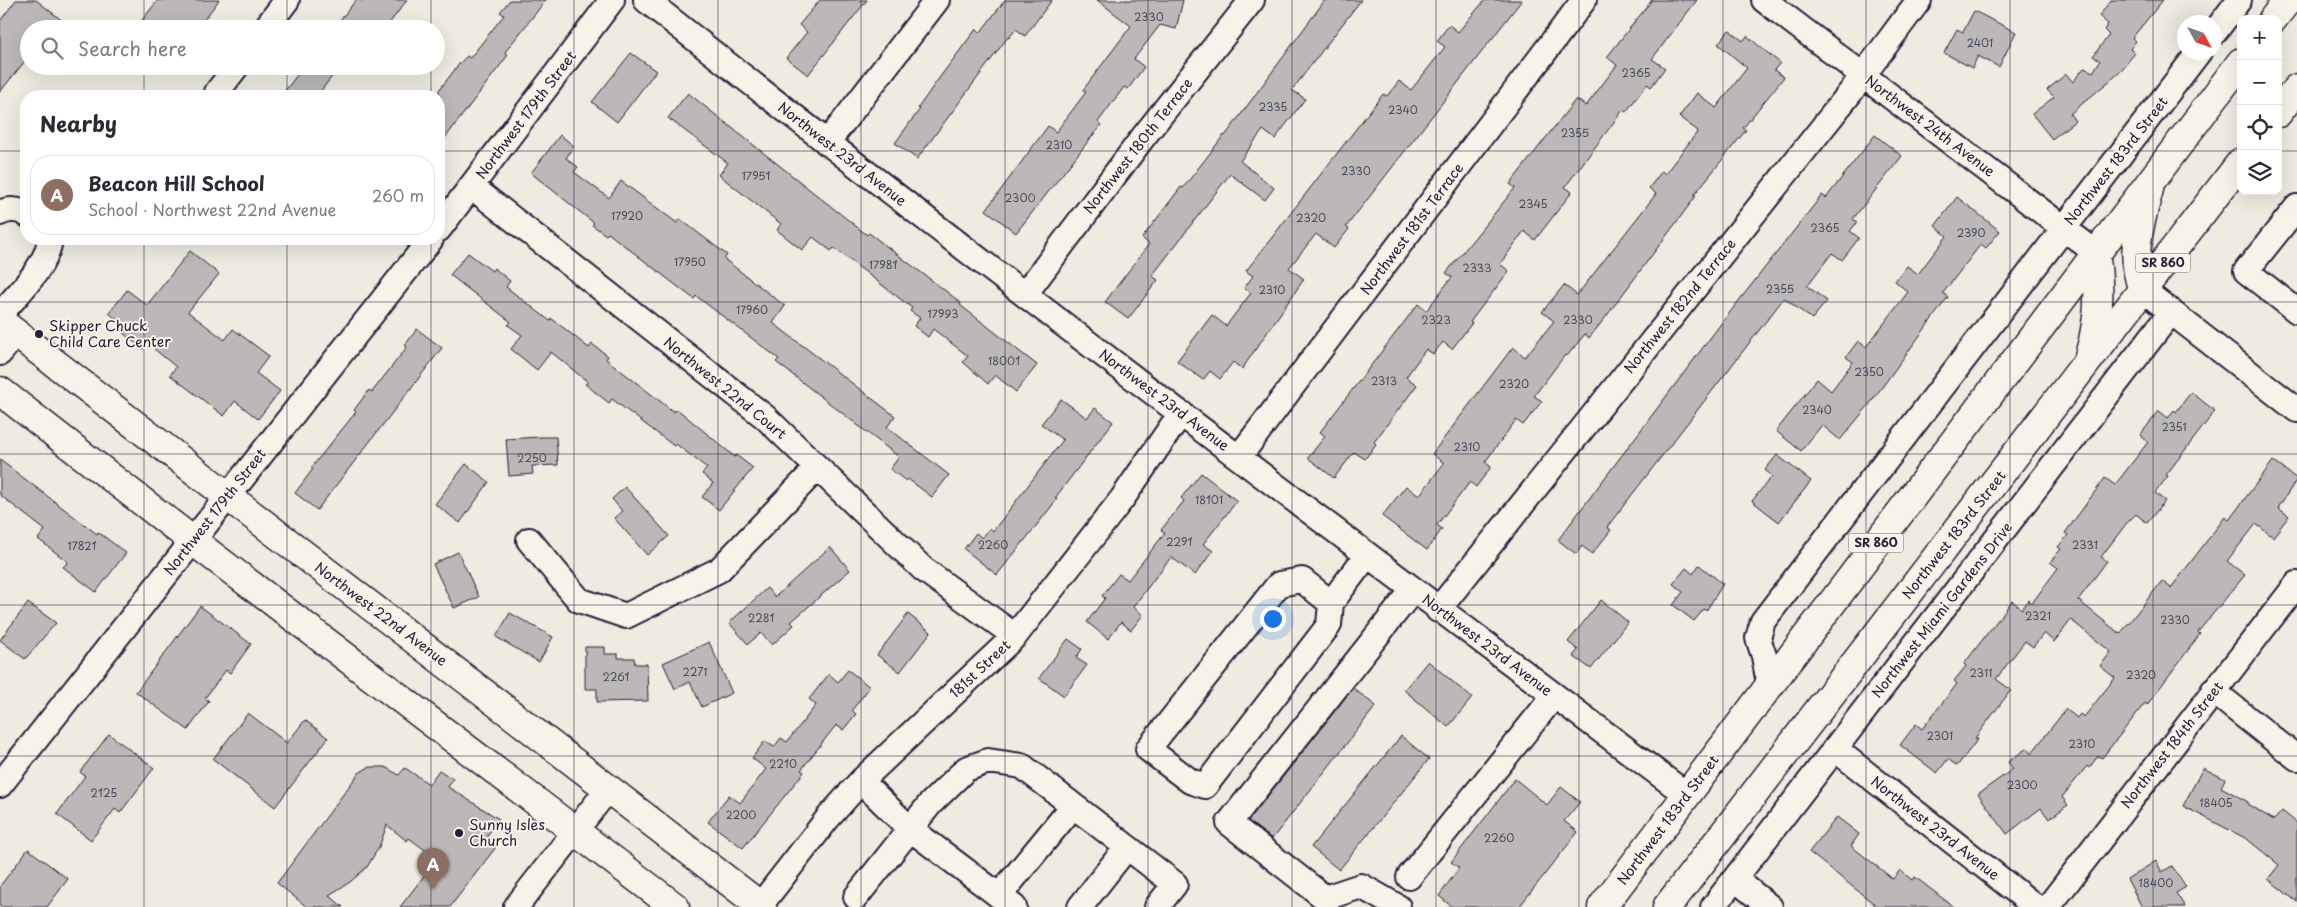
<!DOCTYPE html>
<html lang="en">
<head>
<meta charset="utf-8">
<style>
	:root { --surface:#fff; --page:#f7f7f7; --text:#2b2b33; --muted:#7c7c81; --line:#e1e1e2; --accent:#22223b }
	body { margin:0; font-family:"Playpen Sans",sans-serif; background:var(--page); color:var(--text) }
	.controls { position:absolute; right:15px; top:15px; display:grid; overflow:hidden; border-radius:10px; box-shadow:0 5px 20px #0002 }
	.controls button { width:45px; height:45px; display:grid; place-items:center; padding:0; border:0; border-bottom:1px solid var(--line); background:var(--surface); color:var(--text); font:25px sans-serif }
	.compass { position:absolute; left:2177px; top:15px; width:45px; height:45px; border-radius:50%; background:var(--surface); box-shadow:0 5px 20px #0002; rotate:130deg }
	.you { position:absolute; left:1272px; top:618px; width:18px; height:18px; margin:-12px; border:4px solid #fff; border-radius:50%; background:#1a73e8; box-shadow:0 0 0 8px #1a73e833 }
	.badge { display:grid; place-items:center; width:32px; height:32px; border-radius:50%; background:var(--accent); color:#fff; font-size:16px; font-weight:700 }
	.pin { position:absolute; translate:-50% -41px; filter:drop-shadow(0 1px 2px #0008) }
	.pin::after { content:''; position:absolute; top:26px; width:18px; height:15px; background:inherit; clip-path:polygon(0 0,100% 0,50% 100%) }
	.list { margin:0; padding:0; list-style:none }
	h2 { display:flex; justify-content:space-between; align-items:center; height:65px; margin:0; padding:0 20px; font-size:21px }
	h2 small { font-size:16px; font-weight:400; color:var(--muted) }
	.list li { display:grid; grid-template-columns:32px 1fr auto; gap:15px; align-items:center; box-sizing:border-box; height:80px; margin:0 10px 10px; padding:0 10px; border:1px solid var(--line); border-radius:20px }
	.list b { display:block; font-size:19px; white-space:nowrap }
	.list p { margin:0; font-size:16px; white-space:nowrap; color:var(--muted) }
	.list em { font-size:16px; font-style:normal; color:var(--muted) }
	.icon { flex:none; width:28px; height:28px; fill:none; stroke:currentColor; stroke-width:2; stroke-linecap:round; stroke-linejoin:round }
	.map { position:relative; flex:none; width:2297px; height:907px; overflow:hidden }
	.search { position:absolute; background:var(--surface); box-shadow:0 5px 20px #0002; left:20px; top:20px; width:425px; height:55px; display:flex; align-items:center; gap:12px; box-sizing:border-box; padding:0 18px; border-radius:28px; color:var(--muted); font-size:19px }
	.panel { position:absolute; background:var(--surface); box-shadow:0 5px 20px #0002; left:20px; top:90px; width:425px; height:155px; border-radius:20px }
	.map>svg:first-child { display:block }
</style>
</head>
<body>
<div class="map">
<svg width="2297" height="907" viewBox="0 0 2297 907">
	<rect width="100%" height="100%" fill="#eeebe1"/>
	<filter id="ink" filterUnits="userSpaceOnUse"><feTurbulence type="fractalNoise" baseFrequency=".02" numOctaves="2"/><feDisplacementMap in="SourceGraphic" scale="10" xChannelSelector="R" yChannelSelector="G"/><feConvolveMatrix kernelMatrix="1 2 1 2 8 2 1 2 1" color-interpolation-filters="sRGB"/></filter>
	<g filter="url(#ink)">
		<!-- building -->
		<path fill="#bbb8b7" stroke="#22223b" d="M 16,0 L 36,0 L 73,29 L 29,29 L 29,56 L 0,92 L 0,21 Z
			M 158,0 L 219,0 L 197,29 L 135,29 Z
			M 356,0 L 407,0 L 385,29 L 333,29 Z
			M 510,0 L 546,0 L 505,52 L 508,55 L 439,146 L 439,90 L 460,63 L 467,56 L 470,58 L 504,15 L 500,12 Z
			M 820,0 L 867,0 L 808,75 L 786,58 L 807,32 L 799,25 Z
			M 1005,0 L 1052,0 L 1025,36 L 1016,29 L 1009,38 L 1008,37 L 917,159 L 895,143 L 920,109 L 918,108 L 937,81 L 976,29 L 980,33 Z
			M 1097,0 L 1183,0 L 1176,29 L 1160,25 L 1134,59 L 1144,67 L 1128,89 L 1124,87 L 1098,122 L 1101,125 L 1016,233 L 986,210 L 1048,126 L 1056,132 L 1086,92 L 1083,90 L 1131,26 Z
			M 1325,0 L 1361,0 L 1292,90 L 1305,99 L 1275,139 L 1263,130 L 1240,161 L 1274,188 L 1265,200 L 1230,174 L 1152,276 L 1158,280 L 1128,319 L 1105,302 L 1149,244 L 1142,238 L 1181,187 L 1183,188 L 1224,135 L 1225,136 Z
			M 1485,0 L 1522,0 L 1346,227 L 1349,229 L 1334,248 L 1316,234 L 1289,268 L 1304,279 L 1242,369 L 1233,362 L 1220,379 L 1210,371 L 1203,380 L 1177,361 L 1212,315 L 1226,326 L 1251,293 L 1244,288 L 1253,276 L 1246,271 L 1383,94 L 1387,96 L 1399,81 L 1411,90 L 1445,47 L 1437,41 L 1449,25 L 1458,32 Z
			M 1652,0 L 1697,0 L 1652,59 L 1665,68 L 1651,87 L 1647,84 L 1626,112 L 1623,110 L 1565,187 L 1572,192 L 1535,240 L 1524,231 L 1500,264 L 1509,271 L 1470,322 L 1472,323 L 1452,349 L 1443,342 L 1433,354 L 1426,349 L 1406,377 L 1417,385 L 1374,442 L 1376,444 L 1365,459 L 1354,452 L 1334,478 L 1308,458 L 1325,436 L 1320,432 L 1418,304 L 1426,311 L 1452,277 L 1446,273 L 1515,188 L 1510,184 L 1576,99 L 1586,106 L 1617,65 L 1607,57 Z
			M 2111,0 L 2163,0 L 2132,38 L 2136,41 L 2130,49 L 2135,53 L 2119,73 L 2070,114 L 2075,121 L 2052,139 L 2032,114 L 2054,97 L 2047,90 L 2066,74 L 2073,82 L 2084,68 L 2093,72 L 2100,61 L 2093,56 L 2109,35 L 2104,30 L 2108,24 L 2099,16 Z
			M 1974,11 L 2016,32 L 1999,67 L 1978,56 L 1972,68 L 1944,53 L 1957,29 L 1963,32 Z
			M 1729,30 L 1743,41 L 1747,36 L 1780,63 L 1774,70 L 1784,77 L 1743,128 L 1746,130 L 1694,195 L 1696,196 L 1605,318 L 1589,338 L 1585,334 L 1567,356 L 1565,355 L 1534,396 L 1542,401 L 1523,425 L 1516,420 L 1485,462 L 1491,467 L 1476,487 L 1470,482 L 1437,525 L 1442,529 L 1427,550 L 1382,516 L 1406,486 L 1419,496 L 1444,463 L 1432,454 L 1513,347 L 1525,357 L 1554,321 L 1542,312 L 1564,285 L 1577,295 L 1656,194 L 1649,188 L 1662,171 L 1665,174 L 1698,131 L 1679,117 L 1697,93 L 1716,108 L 1747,68 L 1718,44 Z
			M 631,53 L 656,71 L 617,122 L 592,102 Z
			M 304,66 L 340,66 L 317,96 L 281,96 Z
			M 688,93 L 867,235 L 869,233 L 947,292 L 961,303 L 960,305 L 1037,365 L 1016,392 L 995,375 L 988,384 L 963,362 L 968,356 L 933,329 L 928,337 L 914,326 L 920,318 L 910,311 L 912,308 L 834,248 L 831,251 L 813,237 L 802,250 L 777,230 L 781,224 L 719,175 L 728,163 L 668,118 Z
			M 560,135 L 574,146 L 566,158 L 578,167 L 574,172 L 609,198 L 621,181 L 677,223 L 680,219 L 727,255 L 724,259 L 785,306 L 773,323 L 895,416 L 887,427 L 949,475 L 932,497 L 908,479 L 906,481 L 890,469 L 899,457 L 776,362 L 779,359 L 696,296 L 694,299 L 608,233 L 606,235 L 592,225 L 594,223 L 531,173 Z
			M 1875,135 L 1902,156 L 1853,219 L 1857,222 L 1850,231 L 1859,238 L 1842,260 L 1832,253 L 1807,286 L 1827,301 L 1812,319 L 1784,298 L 1607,527 L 1611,530 L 1592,554 L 1582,546 L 1576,554 L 1558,540 L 1723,321 L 1822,195 L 1826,198 Z
			M 1957,197 L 2000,231 L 1986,248 L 1981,244 L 1943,293 L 1948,297 L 1869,405 L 1840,440 L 1822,425 L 1801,451 L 1776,431 L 1817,379 L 1831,391 L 1853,362 L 1846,357 L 1858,341 L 1866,347 L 1908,292 L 1895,281 L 1907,266 L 1918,274 L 1947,236 L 1935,226 Z
			M 190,251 L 219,274 L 188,312 L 225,340 L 233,329 L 269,356 L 256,373 L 280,391 L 258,419 L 235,401 L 224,416 L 170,375 L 176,367 L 148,344 L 143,349 L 123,333 L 127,328 L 109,313 L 127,290 L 147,305 Z
			M 468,253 L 492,271 L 494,268 L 510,281 L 506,287 L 550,321 L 551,318 L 589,348 L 592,344 L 608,356 L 606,359 L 674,412 L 677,409 L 735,457 L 736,455 L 753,468 L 719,510 L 702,497 L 713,483 L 702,474 L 707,468 L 676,444 L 674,446 L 612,399 L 609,403 L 585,384 L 588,382 L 551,352 L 537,370 L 511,349 L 522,335 L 508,325 L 511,322 L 450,275 Z
			M 417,329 L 442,348 L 317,510 L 295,493 L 313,469 L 311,468 L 356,412 L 354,410 L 369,390 L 372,392 L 407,347 L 405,345 Z
			M 2191,392 L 2215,411 L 2166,475 L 2168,476 L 2155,493 L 2165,501 L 2147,523 L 2136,514 L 2126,524 L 2101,557 L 2107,561 L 2078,600 L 2120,634 L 2162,581 L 2171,588 L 2225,517 L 2229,520 L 2273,461 L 2297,479 L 2278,508 L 2289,516 L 2273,537 L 2256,524 L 2227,561 L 2245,575 L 2198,632 L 2200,634 L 2147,705 L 2145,703 L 2102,758 L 2098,756 L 2089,768 L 2087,766 L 2062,797 L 2068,805 L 2049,819 L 2041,808 L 2007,834 L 1978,794 L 2013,769 L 2008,762 L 2027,748 L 2031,754 L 2066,709 L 2077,718 L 2080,714 L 2084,717 L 2115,678 L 2100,666 L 2111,652 L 2071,620 L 2054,642 L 2044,633 L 2033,647 L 2025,641 L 1996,679 L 2011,690 L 1975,738 L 1978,739 L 1957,766 L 1948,759 L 1937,773 L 1900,745 L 1916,724 L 1922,729 L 1957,684 L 1954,681 L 1966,666 L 1964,664 L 2012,601 L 2022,609 L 2028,600 L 2032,603 L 2058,568 L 2050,562 L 2061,549 L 2058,547 L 2068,535 L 2065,533 L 2105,478 L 2115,485 L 2148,442 L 2140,435 L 2159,411 L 2168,418 L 2174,410 L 2176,412 Z
			M 1061,399 L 1087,418 L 1095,408 L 1113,422 L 1055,498 L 1057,499 L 1044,516 L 997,575 L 964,549 L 976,533 L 982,538 L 990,528 L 993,531 L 1063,440 L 1041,424 Z
			M 540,437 L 556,437 L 558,465 L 532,466 L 533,474 L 509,476 L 506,439 Z
			M 1777,455 L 1811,481 L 1779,522 L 1752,501 L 1772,476 L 1765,470 Z
			M 0,460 L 97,534 L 98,532 L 126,553 L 96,592 L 63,567 L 68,562 L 38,539 L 45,530 L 0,495 Z
			M 466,464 L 489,482 L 460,523 L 435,504 Z
			M 1201,473 L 1237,501 L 1203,544 L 1213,551 L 1195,575 L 1171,557 L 1133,607 L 1143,615 L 1131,630 L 1121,622 L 1108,639 L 1087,622 L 1105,598 L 1102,596 L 1119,574 L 1128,580 L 1165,533 L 1161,530 L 1184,501 L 1181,498 Z
			M 625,487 L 669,536 L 647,555 L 614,518 L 622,511 L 612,499 Z
			M 830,547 L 850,570 L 791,622 L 794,625 L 772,645 L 761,633 L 748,644 L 729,623 L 767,588 L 775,597 Z
			M 458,552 L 479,597 L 454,608 L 433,564 Z
			M 1699,565 L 1723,584 L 1706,611 L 1704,609 L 1694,621 L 1673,605 L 1683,592 L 1673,584 L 1686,568 L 1693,574 Z
			M 1601,600 L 1628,622 L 1591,669 L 1573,656 L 1578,650 L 1568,642 Z
			M 28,603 L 56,623 L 25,659 L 0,640 Z
			M 200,606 L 251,644 L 230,673 L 226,670 L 205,698 L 209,701 L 188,730 L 136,692 Z
			M 510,613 L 553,637 L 539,662 L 496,637 Z
			M 908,614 L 931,632 L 900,672 L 877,655 Z
			M 1068,639 L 1082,649 L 1076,658 L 1087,665 L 1064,696 L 1039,678 Z
			M 709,642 L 732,693 L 702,707 L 690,682 L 675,689 L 663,663 Z
			M 585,647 L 605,647 L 605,654 L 618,654 L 618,658 L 634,658 L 635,664 L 647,664 L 648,701 L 597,702 L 597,689 L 585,689 Z
			M 1428,661 L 1472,698 L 1448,727 L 1404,690 Z
			M 848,670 L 870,687 L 852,710 L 856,714 L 843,730 L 836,725 L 801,770 L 804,772 L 743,848 L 708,822 L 729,795 L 740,803 L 766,769 L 752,758 L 765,741 L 774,747 L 781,738 L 787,742 L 816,705 L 809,699 L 829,674 L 838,682 Z
			M 1353,688 L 1376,706 L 1272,839 L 1248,821 Z
			M 248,713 L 287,743 L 305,720 L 328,738 L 275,807 L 213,759 Z
			M 109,734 L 154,768 L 120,813 L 115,809 L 91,840 L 57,814 L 85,776 L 80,772 Z
			M 1401,736 L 1429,759 L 1339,870 L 1311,847 Z
			M 369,767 L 385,767 L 399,775 L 405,768 L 429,784 L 439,770 L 453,779 L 448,787 L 499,819 L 487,836 L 496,847 L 450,907 L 400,907 L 437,859 L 409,838 L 407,841 L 387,825 L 379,847 L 367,867 L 350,882 L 329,895 L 343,907 L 307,907 L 277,883 L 359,773 Z
			M 2203,768 L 2225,779 L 2221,787 L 2248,802 L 2247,804 L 2274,820 L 2282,811 L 2297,823 L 2297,902 L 2268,879 L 2279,865 L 2247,839 L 2183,806 Z
			M 1515,779 L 1547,805 L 1561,787 L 1580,802 L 1564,821 L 1578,832 L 1519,907 L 1452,907 L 1439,896 L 1459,868 L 1451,862 Z
			M 1837,817 L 1859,834 L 1851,846 L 1893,879 L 1900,870 L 1912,880 L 1915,877 L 1954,907 L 1878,907 L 1809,852 Z
			M 28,849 L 68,879 L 47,907 L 0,907 L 0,886 Z
			M 2156,861 L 2162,872 L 2172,866 L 2179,876 L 2186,887 L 2176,893 L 2185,907 L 2142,907 L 2127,879 Z"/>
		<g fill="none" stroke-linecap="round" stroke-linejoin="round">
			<defs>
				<path id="minor" d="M 646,0 C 988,271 1338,533 1687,795
					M 1764,0 L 2095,252
					M 265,29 L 287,0
					M 2214,33 L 2239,0
					M 217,92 L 237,66
					M 827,143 L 937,0
					M 472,187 L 765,417 L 923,569 L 1015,636
					M 2297,207 L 2246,271 L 2297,311
					M 0,213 C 8,209 19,209 26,214
					M 439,229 L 612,0
					M 2143,290 L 2297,410
					M 1025,294 L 1144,136 L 1252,0
					M 0,315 C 17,294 47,267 50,239
					M 0,353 L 16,333
					M 1239,457 L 1584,0
					M 529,540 L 579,600 L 626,616 L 719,570 L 817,468
					M 1331,603 L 1302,580 L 1279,584 L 1148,749 L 1190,781 L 1205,786 L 1329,625 L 1331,603 L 1367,555
					M 1438,610 L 1850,93 L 1919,0
					M 1769,684 L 1764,656 L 1758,638 L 1763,621 L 2199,52
					M 2213,691 L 2297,758
					M 1835,749 L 2036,907
					M 861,781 L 909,828 L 1014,907
					M 0,785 L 431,239
					M 1409,877 L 1554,696
					M 1735,879 L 1770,907
					M 999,896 L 1073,806
					M 856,897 L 930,804 L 966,769 L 988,761 L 1022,766 L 1175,884 L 1157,907
					M 516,907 L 608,789
					M 759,907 L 828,818 L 861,781 L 1015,636 L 1122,499 L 1181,413
					M 1080,907 L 1127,847
					M 1398,907 L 1361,886 L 1325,898 L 1229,823 L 1413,590
					M 1713,907 L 2171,312
					M 2048,907 L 2297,584"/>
				<path id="major" d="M 2273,19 L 2288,0
					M 2278,113 L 2297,88
					M 2143,290 C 2129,254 2140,225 2149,189
					M 0,321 L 762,907
					M 2089,356 C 2099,322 2101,287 2095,252
					M 0,391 L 193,541 L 675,907
					M 1602,907 L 2241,62
					M 1667,907 L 2241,162"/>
			</defs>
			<!-- minor casing -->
			<use href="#minor" stroke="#22223b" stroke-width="28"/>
			<!-- major casing -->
			<use href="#major" stroke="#22223b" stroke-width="31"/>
			<!-- minor -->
			<use href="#minor" stroke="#f7f3e8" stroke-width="24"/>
			<!-- major -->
			<use href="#major" stroke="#f7f3e8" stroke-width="28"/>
		</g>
	</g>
	<!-- grid -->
	<path fill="none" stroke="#22223b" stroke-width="1" stroke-opacity="0.55" d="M 144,0 L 144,29M 287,0 L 287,29M 431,0 L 431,29M 574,0 L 574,907M 718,0 L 718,907M 861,0 L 861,907M 1005,0 L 1005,907M 1148,0 L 1148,907M 1292,0 L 1292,907M 1436,0 L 1436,907M 1579,0 L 1579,907M 1723,0 L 1723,907M 1866,0 L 1866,907M 2010,0 L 2010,907M 2153,0 L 2153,907M 144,66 L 144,96M 287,66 L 287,96M 431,66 L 431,96M 0,151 L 26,151M 439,151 L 2241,151M 2278,151 L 2297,151M 144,239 L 144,907M 287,239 L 287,907M 431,239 L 431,907M 0,302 L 2297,302M 0,454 L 2297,454M 0,605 L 2297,605M 0,756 L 2297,756"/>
	<!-- markers -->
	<g fill="#22223b" stroke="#f7f3e8" stroke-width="2">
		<circle cx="39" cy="334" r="5"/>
		<circle cx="459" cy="833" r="5"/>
	</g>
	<g text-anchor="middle" stroke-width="4" stroke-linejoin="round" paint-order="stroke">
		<!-- number labels -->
		<g font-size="11" fill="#48485a">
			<text x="1149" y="21">2330</text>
			<text x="1980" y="47">2401</text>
			<text x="1636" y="77">2365</text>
			<text x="1273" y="111">2335</text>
			<text x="1403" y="114">2340</text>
			<text x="1575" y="137">2355</text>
			<text x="1059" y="149">2310</text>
			<text x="1356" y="175">2330</text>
			<text x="756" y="180">17951</text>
			<text x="1020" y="202">2300</text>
			<text x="1533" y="208">2345</text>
			<text x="627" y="220">17920</text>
			<text x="1311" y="222">2320</text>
			<text x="1825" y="232">2365</text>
			<text x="1971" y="237">2390</text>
			<text x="690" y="266">17950</text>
			<text x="883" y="269">17981</text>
			<text x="1477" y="272">2333</text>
			<text x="1780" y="293">2355</text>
			<text x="1272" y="294">2310</text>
			<text x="752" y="314">17960</text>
			<text x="943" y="318">17993</text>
			<text x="1436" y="324">2323</text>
			<text x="1578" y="324">2330</text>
			<text x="1004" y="365">18001</text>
			<text x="1869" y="376">2350</text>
			<text x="1384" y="385">2313</text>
			<text x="1514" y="388">2320</text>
			<text x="1817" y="414">2340</text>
			<text x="2174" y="431">2351</text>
			<text x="1467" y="451">2310</text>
			<text x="532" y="462">2250</text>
			<text x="1209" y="504">18101</text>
			<text x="1179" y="546">2291</text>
			<text x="993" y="549">2260</text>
			<text x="2085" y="549">2331</text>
			<text x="82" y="550">17821</text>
			<text x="2038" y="620">2321</text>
			<text x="761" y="622">2281</text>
			<text x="2175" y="624">2330</text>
			<text x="695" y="676">2271</text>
			<text x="1981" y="677">2311</text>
			<text x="2141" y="679">2320</text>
			<text x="616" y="681">2261</text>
			<text x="1940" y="740">2301</text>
			<text x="2082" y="748">2310</text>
			<text x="783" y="768">2210</text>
			<text x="2022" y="789">2300</text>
			<text x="104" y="797">2125</text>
			<text x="2216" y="807">18405</text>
			<text x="741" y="819">2200</text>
			<text x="1499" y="842">2260</text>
			<text x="2156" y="887">18400</text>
		</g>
		<!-- shield labels -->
		<g fill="#f7f3e8" stroke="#62616f" stroke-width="1">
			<rect x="2135.5" y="253.5" width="55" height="19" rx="4"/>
			<rect x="1848.5" y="533.5" width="55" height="19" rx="4"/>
		</g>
		<g font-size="12" font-weight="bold" fill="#22223b">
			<text x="2163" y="267">SR 860</text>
			<text x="1876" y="547">SR 860</text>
		</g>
		<!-- street labels -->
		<g font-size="14" fill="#22223b" stroke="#f7f3e8">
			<text transform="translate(526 115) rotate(-53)" y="5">Northwest 179th Street</text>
			<text transform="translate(1930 126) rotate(37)" y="5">Northwest 24th Avenue</text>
			<text transform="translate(1138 146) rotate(-52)" y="5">Northwest 180th Terrace</text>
			<text transform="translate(842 154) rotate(38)" y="5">Northwest 23rd Avenue</text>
			<text transform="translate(2116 161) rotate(-52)" y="5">Northwest 183rd Street</text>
			<text transform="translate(1412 229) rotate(-53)" y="5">Northwest 181st Terrace</text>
			<text transform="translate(1680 306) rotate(-51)" y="5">Northwest 182nd Terrace</text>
			<text transform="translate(725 388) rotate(39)" y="5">Northwest 22nd Court</text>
			<text transform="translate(1164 400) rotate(37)" y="5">Northwest 23rd Avenue</text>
			<text transform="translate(215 512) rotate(-52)" y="5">Northwest 179th Street</text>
			<text transform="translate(1954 535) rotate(-52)" y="5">Northwest 183rd Street</text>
			<text transform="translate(1942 610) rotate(-52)" y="5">Northwest Miami Gardens Drive</text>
			<text transform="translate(381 614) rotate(37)" y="5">Northwest 22nd Avenue</text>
			<text transform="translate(1487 645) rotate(37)" y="5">Northwest 23rd Avenue</text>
			<text transform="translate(980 669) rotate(-43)" y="5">181st Street</text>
			<text transform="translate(2172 745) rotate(-52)" y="5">Northwest 184th Street</text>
			<text transform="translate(1668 820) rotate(-53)" y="5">Northwest 183rd Street</text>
			<text transform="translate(1935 828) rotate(38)" y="5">Northwest 23rd Avenue</text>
		</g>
		<!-- poi labels -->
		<g font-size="14" fill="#22223b" stroke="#f7f3e8" text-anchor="start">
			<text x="49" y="331">Skipper Chuck<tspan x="49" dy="16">Child Care Center</tspan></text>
			<text x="469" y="830">Sunny Isles<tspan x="469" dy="16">Church</tspan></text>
		</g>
	</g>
</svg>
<div class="controls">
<button>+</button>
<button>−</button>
<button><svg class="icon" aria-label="locate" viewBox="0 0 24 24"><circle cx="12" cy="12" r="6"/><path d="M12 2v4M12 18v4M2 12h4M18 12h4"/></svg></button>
<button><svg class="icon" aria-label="layers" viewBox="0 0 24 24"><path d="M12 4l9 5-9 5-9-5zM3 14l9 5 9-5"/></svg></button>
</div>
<svg class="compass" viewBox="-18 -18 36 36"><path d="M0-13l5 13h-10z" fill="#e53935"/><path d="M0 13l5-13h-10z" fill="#7c7c81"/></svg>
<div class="you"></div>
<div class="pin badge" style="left:433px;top:889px;background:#8d6e63">A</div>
<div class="search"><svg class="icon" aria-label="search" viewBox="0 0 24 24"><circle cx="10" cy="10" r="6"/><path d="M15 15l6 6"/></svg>Search here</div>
<section class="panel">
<h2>Nearby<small></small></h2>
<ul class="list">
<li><span class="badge" style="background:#8d6e63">A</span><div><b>Beacon Hill School</b><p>School · Northwest 22nd Avenue</p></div><em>260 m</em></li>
</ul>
</section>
</div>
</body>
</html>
